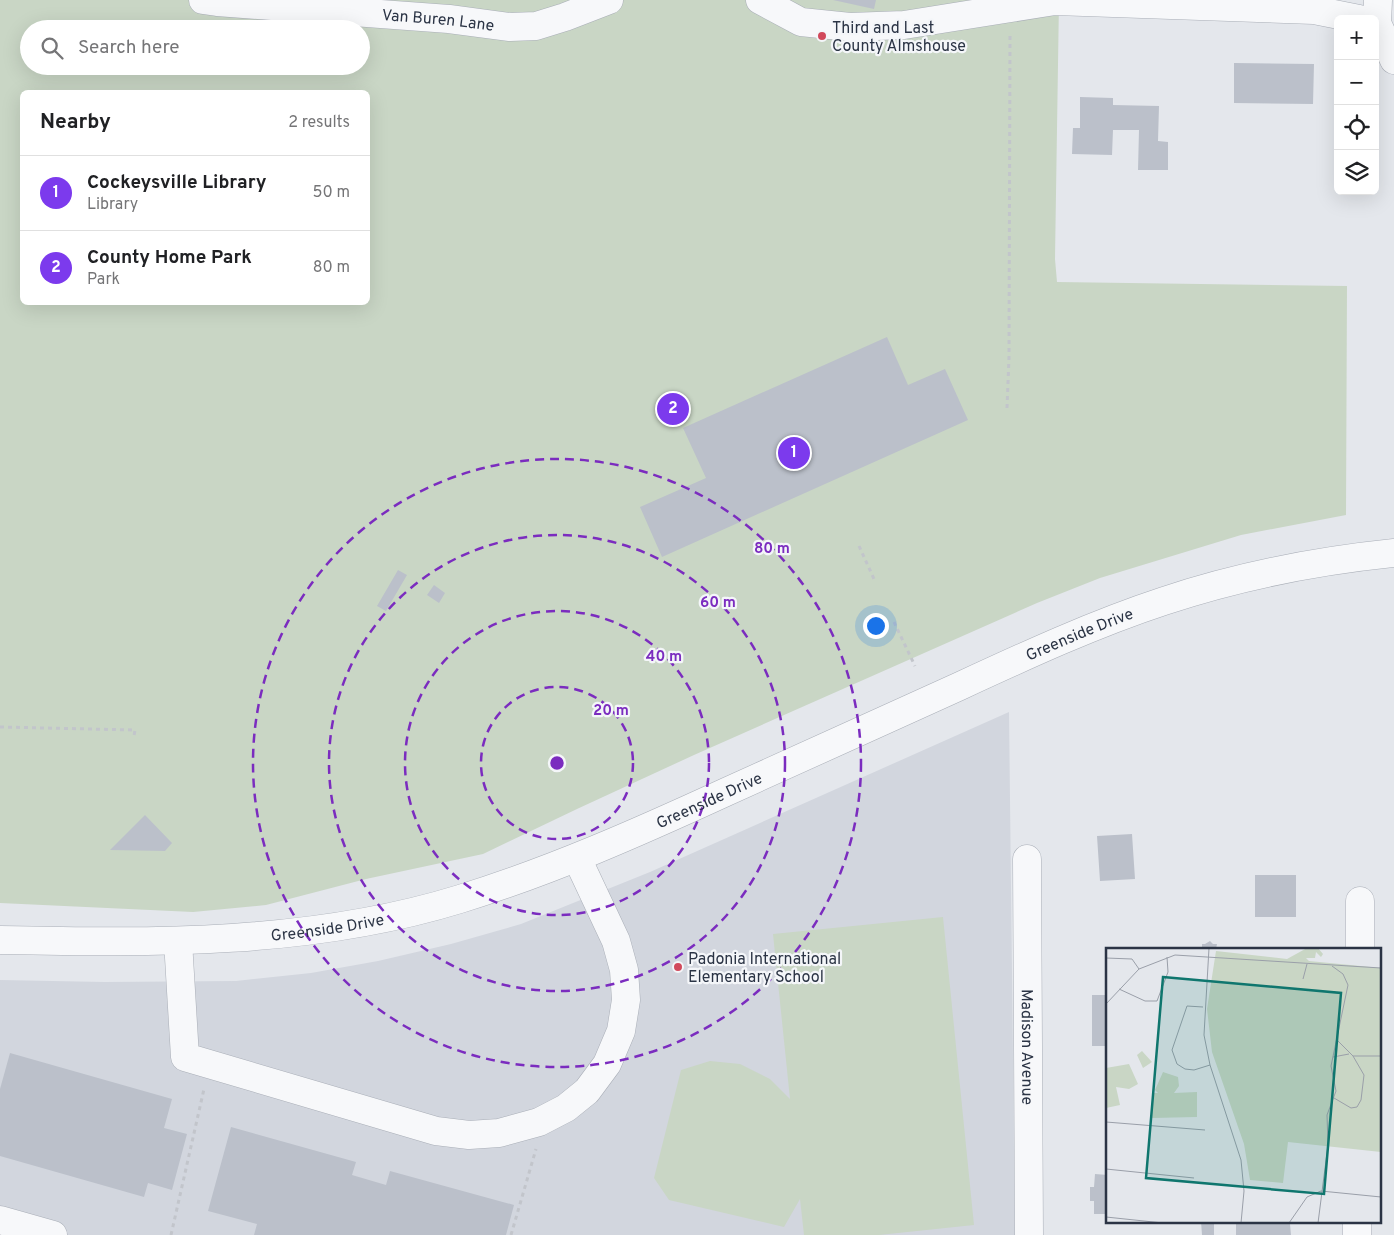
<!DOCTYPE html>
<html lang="en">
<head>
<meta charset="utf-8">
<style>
	:root { --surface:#fff; --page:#f2f2f2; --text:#202124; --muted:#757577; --line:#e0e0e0; --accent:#7c3aed }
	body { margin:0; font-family:Overpass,sans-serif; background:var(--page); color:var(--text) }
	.controls { position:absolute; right:15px; top:15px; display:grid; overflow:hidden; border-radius:8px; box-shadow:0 5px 20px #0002 }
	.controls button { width:45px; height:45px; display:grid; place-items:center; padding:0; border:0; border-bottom:1px solid var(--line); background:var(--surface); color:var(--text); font:25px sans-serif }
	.you { position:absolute; left:875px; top:625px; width:18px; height:18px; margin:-12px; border:4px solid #fff; border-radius:50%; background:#1a73e8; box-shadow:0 0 0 8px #1a73e833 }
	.badge { display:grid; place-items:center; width:32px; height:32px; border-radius:50%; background:var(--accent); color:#fff; font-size:16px; font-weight:700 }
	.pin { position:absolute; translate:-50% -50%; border:2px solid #fff; box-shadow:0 1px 5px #0006 }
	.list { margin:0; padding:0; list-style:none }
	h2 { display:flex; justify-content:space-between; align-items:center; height:65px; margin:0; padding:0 20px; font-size:21px }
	h2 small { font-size:16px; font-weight:400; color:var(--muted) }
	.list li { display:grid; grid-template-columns:32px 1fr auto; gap:15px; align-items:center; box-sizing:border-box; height:75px; padding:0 20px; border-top:1px solid var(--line) }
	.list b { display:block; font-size:19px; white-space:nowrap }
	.list p { margin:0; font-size:16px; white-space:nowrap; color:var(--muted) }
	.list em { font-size:16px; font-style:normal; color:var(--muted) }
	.icon { flex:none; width:28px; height:28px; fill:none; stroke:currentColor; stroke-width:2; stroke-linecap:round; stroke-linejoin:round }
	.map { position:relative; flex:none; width:1394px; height:1235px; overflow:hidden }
	.search { position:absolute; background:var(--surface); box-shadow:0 5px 20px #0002; left:20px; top:20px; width:350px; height:55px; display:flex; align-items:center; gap:12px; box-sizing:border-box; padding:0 18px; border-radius:28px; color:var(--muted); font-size:19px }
	.panel { position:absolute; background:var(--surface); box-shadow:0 5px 20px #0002; left:20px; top:90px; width:350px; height:215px; border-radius:8px }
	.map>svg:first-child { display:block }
</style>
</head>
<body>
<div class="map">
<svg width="1394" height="1235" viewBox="0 0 1394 1235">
	<rect width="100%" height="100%" fill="#e4e7ec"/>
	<!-- built -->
	<path fill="#d2d6de" d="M 1009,712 L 1015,1235 L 0,1235 L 0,980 L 105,982 L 236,981 L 311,973 L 378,961 L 451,944 L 521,924 L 650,872 Z"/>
	<!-- green -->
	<path fill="#c9d6c5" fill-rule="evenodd" d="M 0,0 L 1059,0 L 1055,259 L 1057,282 L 1347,286 L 1346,515 L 1241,535 L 1100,578 L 1037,603 L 694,755 L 577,809 L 483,854 L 366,879 L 266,905 L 193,912 L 0,903 ZM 29,29 L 361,29 L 361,66 L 29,66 ZM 22,92 L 368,92 L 368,302 L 22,302 Z
		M 943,917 L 974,1225 L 879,1235 L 804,1235 L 800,1199 L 784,1227 L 669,1200 L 654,1178 L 681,1070 L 710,1061 L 740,1064 L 770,1079 L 790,1099 L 773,934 Z"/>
	<!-- building -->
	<path fill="#bbc0ca" d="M 833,0 L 876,0 L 874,9 Z
		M 1234,63 L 1314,64 L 1313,104 L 1234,103 Z
		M 1080,97 L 1113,98 L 1113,105 L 1159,106 L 1158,141 L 1168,142 L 1168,170 L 1138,170 L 1139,130 L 1113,130 L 1112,155 L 1072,154 L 1073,128 L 1080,128 Z
		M 887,337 L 908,385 L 945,369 L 968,420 L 662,557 L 640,507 L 706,478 L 683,428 Z
		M 398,570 L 407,575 L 386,611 L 377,606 Z
		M 434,585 L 445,593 L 439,603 L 427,595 Z
		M 145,815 L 172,843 L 165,851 L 110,850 Z
		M 1132,834 L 1135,879 L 1100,881 L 1097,836 Z
		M 1255,875 L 1296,875 L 1296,917 L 1255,917 Z
		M 1210,941 L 1213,944 L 1217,944 L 1216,949 L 1202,949 L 1202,944 L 1205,944 Z
		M 1092,995 L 1108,995 L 1108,1057 L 1105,1057 L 1105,1046 L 1092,1046 Z
		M 10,1053 L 172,1099 L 164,1128 L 187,1134 L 172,1190 L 148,1183 L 144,1197 L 0,1156 L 0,1089 Z
		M 231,1127 L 356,1162 L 352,1175 L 386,1185 L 390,1171 L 514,1205 L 506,1235 L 254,1235 L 257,1224 L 208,1211 Z
		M 1095,1174 L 1108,1175 L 1108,1214 L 1094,1214 L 1094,1201 L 1090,1201 L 1090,1187 L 1094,1187 Z
		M 1201,1221 L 1214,1221 L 1214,1235 L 1202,1235 Z
		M 1236,1224 L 1290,1224 L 1291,1235 L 1236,1235 Z"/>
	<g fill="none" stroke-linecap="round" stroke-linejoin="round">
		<defs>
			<g id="minor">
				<path id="s1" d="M 203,0 L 217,2 L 449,19 L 510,27 L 536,26 L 565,17 L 609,0"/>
				<path d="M 760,0 L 801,22 L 850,27 L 904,25 L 1055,1 L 1314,10 L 1359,19"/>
				<path d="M 1378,0 L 1377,23 L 1394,60"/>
				<path id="s2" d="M 1027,859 L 1029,1235"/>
				<path id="s3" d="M 0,940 C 154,943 311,945 460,899 C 551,871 639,832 726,792 C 804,757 882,721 960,686 C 1027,655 1094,624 1164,601 C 1239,576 1316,561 1394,553"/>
				<path d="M 178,941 L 185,1057 L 436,1131 L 469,1135 L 499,1133 L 539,1122 L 566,1108 L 587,1091 L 607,1064 L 621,1031 L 626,1000 L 624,970 L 616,941 L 577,858"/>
				<path d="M 1360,949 L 1360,901"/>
				<path d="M 0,1220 L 53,1235"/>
				<path d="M 1357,1235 L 1357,1221"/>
			</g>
		</defs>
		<!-- minor casing -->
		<use href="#minor" stroke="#a9aeb7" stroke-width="29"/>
		<!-- path -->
		<path stroke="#c2c5cb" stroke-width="3" stroke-dasharray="4 4" stroke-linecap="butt" d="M 1007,408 L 1009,358 L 1010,34
			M 859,546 L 874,579
			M 894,622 L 915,666
			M 0,727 L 135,730 L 134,736
			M 171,1235 L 204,1089
			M 511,1235 L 536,1149"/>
		<!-- minor -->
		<use href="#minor" stroke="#f7f8fa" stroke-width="28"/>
	</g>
	<!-- distance rings -->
	<g fill="none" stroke="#7b2cbf" stroke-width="2.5" stroke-dasharray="9 6">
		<circle cx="557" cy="763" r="76"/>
		<circle cx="557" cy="763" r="152"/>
		<circle cx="557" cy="763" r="228"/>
		<circle cx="557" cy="763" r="304"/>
	</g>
	<!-- markers -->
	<g fill="#d1495b" stroke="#f4f6f9" stroke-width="2">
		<circle cx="822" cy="36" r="5"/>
		<circle cx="678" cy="967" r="5"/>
	</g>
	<g text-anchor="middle" stroke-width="4.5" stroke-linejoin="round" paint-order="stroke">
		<!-- street labels -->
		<g font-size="16" fill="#2b3445" stroke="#f4f6f9">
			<text dy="6" stroke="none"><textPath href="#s1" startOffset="236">Van Buren Lane</textPath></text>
			<text dy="6" stroke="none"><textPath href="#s3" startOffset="1138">Greenside Drive</textPath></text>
			<text dy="6" stroke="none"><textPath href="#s3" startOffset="732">Greenside Drive</textPath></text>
			<text dy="6" stroke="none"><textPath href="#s3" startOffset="328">Greenside Drive</textPath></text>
			<text dy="6" stroke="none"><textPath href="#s2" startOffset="188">Madison Avenue</textPath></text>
		</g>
		<!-- poi labels -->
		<g font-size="16" fill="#2b3445" stroke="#f4f6f9" text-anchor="start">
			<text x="832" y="33">Third and Last<tspan x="832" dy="18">County Almshouse</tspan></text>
			<text x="688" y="964">Padonia International<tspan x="688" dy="18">Elementary School</tspan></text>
		</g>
	</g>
	<!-- overview -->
	<g transform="translate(1106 948)">
		<rect width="275" height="275" fill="#e4e7ec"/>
		<path d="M 201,0 L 212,0 L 217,6 L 215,9 L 210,4 L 209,10 L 200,10 L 203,13 L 275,20 L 275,204 L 182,194 L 177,235 L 144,232 L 138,196 L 106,104 L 101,61 L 110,3 L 181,11 ZM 36,103 L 46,114 L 37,120 L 31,107 ZM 23,116 L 32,136 L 23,141 L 10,139 L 14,157 L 0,160 L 0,120 ZM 57,124 L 72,129 L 73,138 L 68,145 L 91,144 L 91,169 L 46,170 L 46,145 L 52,145 L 49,142 Z" fill="#c9d6c5"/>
		<path fill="none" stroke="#9a9fa9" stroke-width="1" d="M 103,0 L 98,87 L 104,117 L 135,212 L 138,243 L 135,275M 167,0 L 188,0M 0,10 L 26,11 L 33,21M 197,31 L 201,16M 13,41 L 39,53 L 51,53 L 62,24 L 61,9M 0,56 L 33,21 L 69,7 L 275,20M 97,59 L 81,58 L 66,102 L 71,116 L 79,121 L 88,122 L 104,117M 230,91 L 247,108 L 275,108M 227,109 L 243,106M 228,150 L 245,160 L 251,159 L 255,152 L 258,127 L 247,108M 0,174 L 99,182M 0,221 L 88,230M 0,269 L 57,275M 183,275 L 201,249 L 215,243 L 275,249M 212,275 L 222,197 L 221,167 L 230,143 L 225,118 L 242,37 L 237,26 L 226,18"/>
		<path fill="#0f766e" fill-opacity="0.15" stroke="#0f766e" stroke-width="2.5" d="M 57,29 L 235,45 L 218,246 L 40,230 Z"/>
		<rect width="275" height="275" fill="none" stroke="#2b3445" stroke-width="2.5"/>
	</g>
	<circle cx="557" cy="763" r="8" fill="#7b2cbf" stroke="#f4f6f9" stroke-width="2.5"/>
	<g font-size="15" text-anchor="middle" font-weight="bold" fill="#7b2cbf" stroke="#f4f6f9" stroke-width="4.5" stroke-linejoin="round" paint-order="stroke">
		<text x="772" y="553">80 m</text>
		<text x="718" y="607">60 m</text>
		<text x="664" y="661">40 m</text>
		<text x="611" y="715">20 m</text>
	</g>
</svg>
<div class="controls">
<button>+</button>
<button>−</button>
<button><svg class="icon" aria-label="locate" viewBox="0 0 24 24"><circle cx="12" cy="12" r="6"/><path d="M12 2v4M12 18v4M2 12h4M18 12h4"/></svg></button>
<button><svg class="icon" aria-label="layers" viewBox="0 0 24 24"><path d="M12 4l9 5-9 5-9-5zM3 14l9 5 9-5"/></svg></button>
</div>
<div class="you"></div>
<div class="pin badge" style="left:794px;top:453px">1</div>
<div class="pin badge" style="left:673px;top:409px">2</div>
<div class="search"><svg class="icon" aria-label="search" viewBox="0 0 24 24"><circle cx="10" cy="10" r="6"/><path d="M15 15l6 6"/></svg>Search here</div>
<section class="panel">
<h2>Nearby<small>2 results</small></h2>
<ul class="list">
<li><span class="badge">1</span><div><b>Cockeysville Library</b><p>Library</p></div><em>50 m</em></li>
<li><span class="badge">2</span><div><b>County Home Park</b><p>Park</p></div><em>80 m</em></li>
</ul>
</section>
</div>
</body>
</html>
